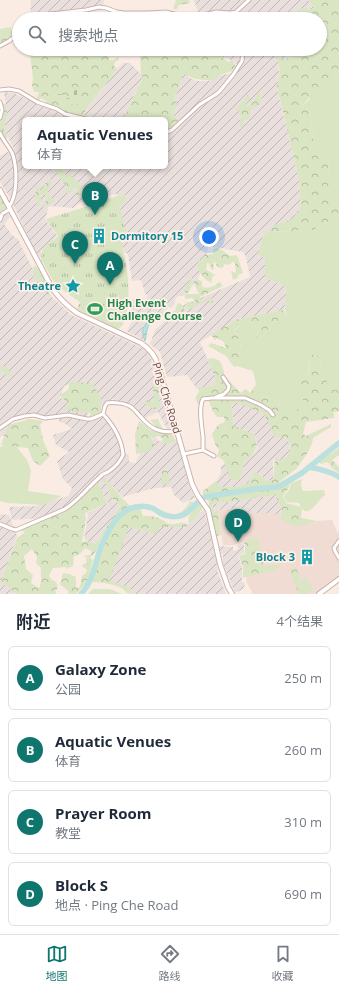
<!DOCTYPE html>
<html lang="zh">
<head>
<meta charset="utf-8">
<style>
	:root { --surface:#fff; --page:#f6f6f7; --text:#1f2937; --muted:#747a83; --line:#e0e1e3; --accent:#0f766e }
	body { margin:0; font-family:"Open Sans","Noto Sans SC",sans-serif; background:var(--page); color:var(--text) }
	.you { position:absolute; left:209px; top:237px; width:14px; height:14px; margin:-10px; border:3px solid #fff; border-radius:50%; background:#1a73e8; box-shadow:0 0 0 6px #1a73e833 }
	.badge { display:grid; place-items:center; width:26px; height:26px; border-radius:50%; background:var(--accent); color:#fff; font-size:13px; font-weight:700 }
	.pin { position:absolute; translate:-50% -33px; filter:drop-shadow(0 1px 2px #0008) }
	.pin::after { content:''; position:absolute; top:21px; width:14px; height:12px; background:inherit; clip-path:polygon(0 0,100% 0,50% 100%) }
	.popup { position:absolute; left:22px; top:117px; width:146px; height:52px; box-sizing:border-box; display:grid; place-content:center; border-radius:6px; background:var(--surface); filter:drop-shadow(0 1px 3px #0005); font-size:13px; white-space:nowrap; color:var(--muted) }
	.popup b { font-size:15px; color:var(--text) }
	.popup::after { content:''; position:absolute; left:50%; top:100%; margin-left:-8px; border:8px solid transparent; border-top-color:var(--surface) }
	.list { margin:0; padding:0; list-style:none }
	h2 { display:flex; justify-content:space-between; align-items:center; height:52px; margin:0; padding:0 16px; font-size:17px }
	h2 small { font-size:13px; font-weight:400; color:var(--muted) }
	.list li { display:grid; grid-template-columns:26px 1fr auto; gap:12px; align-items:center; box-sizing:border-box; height:64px; margin:0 8px 8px; padding:0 8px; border:1px solid var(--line); border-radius:6px }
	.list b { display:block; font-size:15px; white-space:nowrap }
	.list p { margin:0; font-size:13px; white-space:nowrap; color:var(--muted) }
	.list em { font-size:13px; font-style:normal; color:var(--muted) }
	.icon { flex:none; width:22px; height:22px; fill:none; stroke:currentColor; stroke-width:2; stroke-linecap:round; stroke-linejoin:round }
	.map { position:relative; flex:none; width:339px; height:594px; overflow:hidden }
	.search { position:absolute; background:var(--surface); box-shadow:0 1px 3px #0004; left:12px; right:12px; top:12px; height:44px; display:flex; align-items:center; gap:10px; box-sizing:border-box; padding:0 14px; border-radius:22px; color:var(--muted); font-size:15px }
	.sheet { height:340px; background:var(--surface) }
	nav { display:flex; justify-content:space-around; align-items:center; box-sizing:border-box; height:56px; border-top:1px solid var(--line); background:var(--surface); font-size:11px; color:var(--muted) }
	nav a { display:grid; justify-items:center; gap:2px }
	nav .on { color:var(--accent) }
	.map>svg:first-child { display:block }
</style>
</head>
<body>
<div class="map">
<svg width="339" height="594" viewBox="0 0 339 594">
	<defs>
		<pattern id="industrial-furrows" width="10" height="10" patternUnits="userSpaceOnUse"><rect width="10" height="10" fill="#e9e0dd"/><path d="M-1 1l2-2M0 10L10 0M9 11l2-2" fill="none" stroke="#c1b8b5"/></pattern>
		<pattern id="forest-crowns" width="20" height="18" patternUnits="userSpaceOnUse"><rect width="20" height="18" fill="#d9e5c3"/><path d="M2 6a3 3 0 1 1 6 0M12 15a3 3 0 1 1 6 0" fill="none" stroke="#b4bca1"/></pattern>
		<pattern id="cemetery-stones" width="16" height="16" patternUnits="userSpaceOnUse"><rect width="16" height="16" fill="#d9e5c3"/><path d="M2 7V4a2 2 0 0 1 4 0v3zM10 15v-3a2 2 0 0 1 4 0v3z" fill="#b4bca1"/></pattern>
		<pattern id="park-tufts" width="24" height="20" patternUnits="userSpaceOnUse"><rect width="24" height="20" fill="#d9e5c3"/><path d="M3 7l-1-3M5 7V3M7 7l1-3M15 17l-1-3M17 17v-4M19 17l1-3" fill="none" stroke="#b4bca1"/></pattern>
		<pattern id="water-waves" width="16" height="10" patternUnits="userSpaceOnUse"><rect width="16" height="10" fill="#bae1de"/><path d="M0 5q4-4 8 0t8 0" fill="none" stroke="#9bb9b6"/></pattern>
	</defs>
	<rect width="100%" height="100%" fill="#faece3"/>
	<!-- residential -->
	<path fill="#f0dcd2" d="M 240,507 L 252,513 L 265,513 L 275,514 L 295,527 L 306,523 L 317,521 L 332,520 L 337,532 L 339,533 L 339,575 L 332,580 L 315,594 L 253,594 L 247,583 L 246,580 L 258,544 L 258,538 L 251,538 L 244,542 L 233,545 L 223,545 L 218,510 Z"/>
	<!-- industrial -->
	<path fill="url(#industrial-furrows)" d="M 31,0 L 104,0 L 102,10 L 47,19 L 30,19 Z
		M 193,0 L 309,0 L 314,9 L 296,17 L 301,19 L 214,19 L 208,11 L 198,12 L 195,3 Z
		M 320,25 L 325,27 L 328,35 L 320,44 Z
		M 216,49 L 298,49 L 291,59 L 274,58 L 278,62 L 279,74 L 277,89 L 299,179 L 301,206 L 293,219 L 275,225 L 263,236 L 258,255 L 265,257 L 265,277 L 288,288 L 284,310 L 238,319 L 200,342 L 217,380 L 215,385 L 197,389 L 187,375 L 167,377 L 160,352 L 150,344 L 155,330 L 166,320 L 171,313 L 179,307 L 250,277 L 246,257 L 243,252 L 209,246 L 198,280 L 183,296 L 179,296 L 176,298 L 174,306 L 173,305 L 172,308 L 169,307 L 166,310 L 164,310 L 163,315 L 159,320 L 156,318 L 152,320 L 143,326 L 142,331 L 144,340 L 127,331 L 133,319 L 133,313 L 130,304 L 131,302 L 133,299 L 139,297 L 146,299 L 148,295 L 145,294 L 141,280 L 132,281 L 128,254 L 124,252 L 120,236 L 128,234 L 124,227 L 121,212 L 119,205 L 125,203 L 125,195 L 118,196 L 117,194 L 85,199 L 73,208 L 49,206 L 45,219 L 57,236 L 50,242 L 41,251 L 41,258 L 38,255 L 30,241 L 11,199 L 0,182 L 0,156 L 14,149 L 4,129 L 7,115 L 4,92 L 16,94 L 31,101 L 80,120 L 25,120 L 25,166 L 165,166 L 165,130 L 168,129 L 180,120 L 173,115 L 178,104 L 174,100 L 183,74 L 196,81 L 214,81 L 218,76 L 232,73 L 237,64 L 233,61 L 221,56 Z
		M 123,63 L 130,63 L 143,76 L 123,120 L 95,120 L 83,115 L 117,69 Z
		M 0,209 L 5,210 L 11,216 L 4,224 L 13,236 L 18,239 L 30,264 L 52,297 L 71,315 L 149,351 L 171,422 L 176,432 L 169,432 L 158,412 L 145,418 L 133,405 L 112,399 L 101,406 L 93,386 L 75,383 L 64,386 L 60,398 L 71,401 L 88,413 L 87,419 L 93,420 L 102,416 L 111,424 L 122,444 L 123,453 L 129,455 L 129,462 L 135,463 L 140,454 L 139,449 L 152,446 L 153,434 L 159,441 L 178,439 L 189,485 L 195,498 L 183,503 L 174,495 L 171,487 L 155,488 L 122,497 L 104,477 L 109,487 L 110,497 L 121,505 L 94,545 L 84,539 L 88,515 L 87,513 L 108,503 L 98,483 L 67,508 L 40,518 L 12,520 L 9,507 L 36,506 L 68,496 L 72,488 L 63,479 L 57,461 L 69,452 L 56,445 L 53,435 L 72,429 L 64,423 L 59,422 L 60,416 L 45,418 L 36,416 L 14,419 L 7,424 L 7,431 L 5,436 L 1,436 L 0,438 Z
		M 239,402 L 264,414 L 272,429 L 285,438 L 291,444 L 289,456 L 283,461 L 275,458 L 273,461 L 273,480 L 268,481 L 254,471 L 248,483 L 237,487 L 220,487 L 215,483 L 221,474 L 221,466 L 225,463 L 240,480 L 244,461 L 250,459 L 258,447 L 254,434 L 234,426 L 231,403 Z
		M 275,495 L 282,510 L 280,518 L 275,514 L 265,513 L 252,513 L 240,507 L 218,510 L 214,514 L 212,504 Z
		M 204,509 L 216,558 L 218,573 L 226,594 L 131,594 L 131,588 L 108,581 L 128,526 L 155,534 L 160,527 L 185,527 Z
		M 0,514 L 9,515 L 17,536 L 1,581 L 16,594 L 0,594 Z
		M 243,543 L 244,546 L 244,553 L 238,556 L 242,567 L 242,581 L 245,584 L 243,589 L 235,593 L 223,563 L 223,554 L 221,553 L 219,546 L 233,547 L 233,550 L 235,551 L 238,549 L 237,545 Z"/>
	<!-- green -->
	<path fill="#d9e5c3" d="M 339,71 L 339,209 L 330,199 L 328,158 L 313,141 L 310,109 L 303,110 L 302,106 L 310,99 L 308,90 L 333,79 Z
		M 329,221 L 339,221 L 339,391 L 329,387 L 320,366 L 321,357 L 311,354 L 302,408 L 293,412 L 276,400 L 258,395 L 252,390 L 256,384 L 253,371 L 237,366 C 237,356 243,348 239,339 C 238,336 236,333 234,331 L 241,324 L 248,321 L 258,328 L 257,338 L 263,336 L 272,323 L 280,320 L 288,321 L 285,309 L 286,287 L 265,277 L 265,257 L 258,255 L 263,236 L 267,232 L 291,231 L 294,241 L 297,230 L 313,230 Z
		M 13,442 L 27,460 L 31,471 L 28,491 L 62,496 L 44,505 L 7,503 L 0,501 L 0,447 Z
		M 303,479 L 301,482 L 302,490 L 305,491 L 324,490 L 325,495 C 320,498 311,514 305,511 C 302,510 300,505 299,503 L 286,502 L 284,496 L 289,490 L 291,483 Z
		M 190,501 L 194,503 L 190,509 L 190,512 C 189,514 187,516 185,517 C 178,522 164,516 157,512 L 159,509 C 175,518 181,516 190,501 Z
		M 200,504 L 203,508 C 199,513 194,521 188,523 L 189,516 L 197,506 L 198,506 Z
		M 306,577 L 313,590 L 307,594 L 299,594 L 297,590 L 301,588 L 301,580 Z
		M 93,589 L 110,589 L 122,594 L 88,594 Z"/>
	<!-- forest -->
	<path fill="url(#forest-crowns)" fill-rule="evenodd" d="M 176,0 L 189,0 L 190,3 L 179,5 L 177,9 L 173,9 Z
		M 309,0 L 339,0 L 339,71 L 333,79 L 321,88 L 308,90 L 310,97 L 302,106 L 303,110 L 310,109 L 313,141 L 328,158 L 330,199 L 339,209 L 339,221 L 329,221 L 313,230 L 297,230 L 298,239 L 293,242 L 291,231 L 267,232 L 275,225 L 293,219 L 301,206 L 299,179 L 277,87 C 279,78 282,66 275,58 L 291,59 L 298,49 L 320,49 L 320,44 L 328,35 L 325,27 L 320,25 L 320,19 L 301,19 L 296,17 L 300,8 L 314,9 Z
		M 218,13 L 229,15 L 233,19 L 223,19 L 217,17 L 217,14 Z
		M 10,27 L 13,33 L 19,34 L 19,48 L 13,44 L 16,43 L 19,40 L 18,36 C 12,37 6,42 0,43 L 0,29 Z
		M 22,49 L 105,49 L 108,54 L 109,60 L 113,60 L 118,57 L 119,60 L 115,62 L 114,66 L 117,69 L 83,114 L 82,118 L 68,115 L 47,105 L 46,101 L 41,98 L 38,102 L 36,100 L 39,92 L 34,92 L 32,85 L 33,78 L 30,54 L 25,52 Z
		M 150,49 L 216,49 L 221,56 L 228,62 L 232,60 L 236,65 L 232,71 L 220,75 L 214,81 L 196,79 L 183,74 L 174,100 L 178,104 L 173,115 L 180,120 L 168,129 L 165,129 L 165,120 L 123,120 L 143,77 L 141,75 L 140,56 L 146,56 Z
		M 259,91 L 262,99 L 259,105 L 249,111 L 250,117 L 243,121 L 242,129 L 239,125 L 241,115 L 237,109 L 247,95 L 251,98 L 246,104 L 247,107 L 253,102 Z
		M 0,100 L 2,103 L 6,105 L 7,115 L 4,129 L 8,138 L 1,140 L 0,140 Z
		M 52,166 L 63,166 L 62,168 L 65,175 L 70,174 C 75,180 80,184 85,190 L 80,190 L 81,194 L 86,192 L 88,196 L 81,197 L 79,195 L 77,199 L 77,189 L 74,186 L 70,193 L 66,193 L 66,183 L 64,184 Z
		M 50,178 L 52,181 L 48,190 L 49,195 L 55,202 L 42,207 L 48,198 L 46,195 L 39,195 L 41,199 L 39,207 L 36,203 L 37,199 L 34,197 L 36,192 L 37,185 L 40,190 L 42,190 L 44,185 Z
		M 0,194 L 4,198 L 6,209 L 0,212 Z
		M 216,248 L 222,250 L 230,256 L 237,255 L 243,273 L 238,275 L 238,278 L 233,280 L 231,271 L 236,273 L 235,264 L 234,261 L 228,265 L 224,264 L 224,267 L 220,268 L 217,266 L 215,262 L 213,263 L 214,269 L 212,270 L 208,262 L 207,264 L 206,270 C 210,271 212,274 216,275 L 213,276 L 211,283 L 205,279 L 199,271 C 199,267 197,263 198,259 L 201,261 L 203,261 L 204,255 L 213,254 L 213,250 Z
		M 34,265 L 42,272 L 50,291 L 49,296 L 33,276 Z
		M 191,278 L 192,278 L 192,280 L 189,292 L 186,294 L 199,294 L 193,281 L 200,280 L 202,282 L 202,287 C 209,289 215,286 220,282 L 223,286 L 202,296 L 200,296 L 201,301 L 207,298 L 211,297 L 213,302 L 209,304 L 209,300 L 197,305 L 189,310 L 185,304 L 188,302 L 196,302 L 194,299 L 191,298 L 185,299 C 184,290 186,285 191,278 Z
		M 178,303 L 181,304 L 184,308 L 184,313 L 179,313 L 175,309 Z
		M 284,310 L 289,322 L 280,320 L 272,323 L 263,336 L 257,338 L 258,328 L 248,321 L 241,324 L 234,330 L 240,341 L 240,350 L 237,366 L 234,367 L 226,356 L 208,346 L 211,343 L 226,348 L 224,342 L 217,338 L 215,340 L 211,335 L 238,319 Z
		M 311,354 L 321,357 L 320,366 L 329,387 L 339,391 L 339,411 L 334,412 L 334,418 L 306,422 L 303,434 L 306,436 L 331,424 L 331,427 L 313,438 C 313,447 302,461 296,469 C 290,474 284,478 278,483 L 281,487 L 290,483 L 288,489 L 283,496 L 286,503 L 302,507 L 301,517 L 302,518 L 317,521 L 295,527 L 280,519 L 282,510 L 275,495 L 212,504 L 214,513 L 218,510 L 221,535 L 213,537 L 208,510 L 209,502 L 203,494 L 203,491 L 216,481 L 220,487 L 237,487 L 248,483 L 254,471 L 268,481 L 273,480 L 275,459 L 275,457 L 283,461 L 289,455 L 291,444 L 285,438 L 274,436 L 269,424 L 264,414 L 239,403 L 231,403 L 234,426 L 254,434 L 257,446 L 250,459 L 244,461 L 240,480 L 230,479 L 224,461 L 217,456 L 219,450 L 215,444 L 212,434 L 218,425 L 225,422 L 224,417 L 217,417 C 212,411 211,405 207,398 L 198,404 L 195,398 L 199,392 L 198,388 L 215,385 L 216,380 L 208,359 L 213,358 L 220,361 L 224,371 L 224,376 L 241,393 L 245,389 L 251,393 L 252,390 L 261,396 L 276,400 L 292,411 L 302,408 L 304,392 L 298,382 L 308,375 Z
		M 6,366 L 11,373 L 6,377 L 4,371 L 0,373 L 0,367 Z
		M 70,382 L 91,383 L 101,397 L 101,412 L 90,418 L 90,413 L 78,412 L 73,414 L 70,408 L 67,412 L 65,407 L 69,404 L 59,395 L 68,390 Z
		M 157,382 L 160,407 L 154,409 L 145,404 L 146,400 L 154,402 L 153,384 Z
		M 30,419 L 43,421 L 40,425 L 43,440 L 50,456 L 40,466 L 33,461 L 28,448 L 1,445 L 8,425 Z
		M 158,419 L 164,432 L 174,436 L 175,443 L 168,443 L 161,445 L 163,439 L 159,436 L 151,437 L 155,446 L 148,452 L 136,454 L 135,435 L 139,421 L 151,430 L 157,427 L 150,420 Z
		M 339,448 L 339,455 L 332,460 L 339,467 L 339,473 L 332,468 L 328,462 L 321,464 L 319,462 Z
		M 167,470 L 170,483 L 161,485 L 162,471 Z
		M 104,477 L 121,497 L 130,506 L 121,511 L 109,526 L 101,539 L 96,551 L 90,558 L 93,560 C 91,567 91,575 87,582 C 84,586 79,590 76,594 L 67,594 L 69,592 L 60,584 L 63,573 L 69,574 L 76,577 L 76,588 L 80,587 L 82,576 L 86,573 L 87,570 L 82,566 L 83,564 L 88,563 L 86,560 L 87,557 L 83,556 L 90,555 L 92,551 L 85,548 L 80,554 L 74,556 L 73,566 L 66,569 L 66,567 L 53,568 L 49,576 L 52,580 L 56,582 L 58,587 L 55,592 L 57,594 L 16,594 L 1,581 L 17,538 L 25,532 L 20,530 L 20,527 L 70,506 L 95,482 L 98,483 L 107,502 L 106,504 L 85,513 L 86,519 L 82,542 L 87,541 L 95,544 L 121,505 L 110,497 L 109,487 L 101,480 ZM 32,549 L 37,557 L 36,563 L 41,568 C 40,577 43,579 39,588 L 31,583 L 33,575 L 26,569 L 24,556 Z
		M 140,507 L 143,516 C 150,516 156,516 162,520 C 165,521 167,524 171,524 C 177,525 179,521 187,524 L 187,526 L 186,527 L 160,527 L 156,534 L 129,527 L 109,581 L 131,588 L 131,594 C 126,594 125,590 121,588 C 111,583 99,582 89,582 C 100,556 105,510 140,507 Z
		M 251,538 L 258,538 L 264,567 L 270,565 L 278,565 L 280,567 L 266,573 L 265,571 L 265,572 L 243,578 L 243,567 L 239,556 L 245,554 L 245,546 L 244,542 Z
		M 296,567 L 300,579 L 300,588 L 297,590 L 289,569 Z"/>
	<!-- cemetery -->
	<path fill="url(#cemetery-stones)" d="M 72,88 L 77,89 L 77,98 L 82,103 L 81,106 L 78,106 L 77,103 L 75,105 L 71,104 L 71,99 L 66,99 L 66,102 L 62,103 L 62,99 L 55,93 L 70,97 Z"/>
	<!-- park -->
	<path fill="url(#park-tufts)" d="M 125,195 L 126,202 L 119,206 C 123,215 123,225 128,235 L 120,236 C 126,262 132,287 126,313 C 124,320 124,325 118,329 L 77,309 L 80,302 C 72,297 64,291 57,285 C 50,278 47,268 41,260 C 41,252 43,248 50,242 C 52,240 56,239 58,236 L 46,219 L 82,208 L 118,196 Z"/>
	<!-- water -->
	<path fill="url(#water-waves)" stroke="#a1d1ce" d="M 156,318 L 158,319 C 145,324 148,330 145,341 C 140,329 143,323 156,318 Z"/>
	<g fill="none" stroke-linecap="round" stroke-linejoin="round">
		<!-- river -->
		<path stroke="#bae1de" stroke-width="5.5" d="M 309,467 C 320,469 330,471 339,477
			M 81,594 C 93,582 95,564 100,549 C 103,541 107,534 111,527 C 114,522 117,517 123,513 C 130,507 142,504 152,508 C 155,509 157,511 160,513 C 167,517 176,518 183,515 C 190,512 196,504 201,499 L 205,497 L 255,489 L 278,487 L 302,473 L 339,443"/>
		<defs>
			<path id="street" d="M 233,13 L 237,19
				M 37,19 L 43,16 L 51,14 L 86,10 L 99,7 L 106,8 L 117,12 L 124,13 L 146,13 L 166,12 L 186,17 L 198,16 L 216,12 L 231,13 L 236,12 L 249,0
				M 0,46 L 9,41 L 19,33
				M 0,90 L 9,89 L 19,91 L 37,102 L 57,109 L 65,114 L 90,120
				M 0,102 L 2,110 L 0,118
				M 0,133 C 3,141 10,147 13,155 C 17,169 18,194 9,207
				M 165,133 L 172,130 L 199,105 L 215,95 L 219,92 L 233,75 L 242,61 L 243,49
				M 0,220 L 2,214 L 10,209
				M 216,397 L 224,394 L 228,390 L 229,386 L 223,377
				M 0,428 L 13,419 L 25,416 L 34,415 L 45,418 L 68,415 L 87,419 L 91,419 L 103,414 L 105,406 L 107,403 C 113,402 126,403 131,407 C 134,409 137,413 140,416 C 151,429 160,434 178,431
				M 203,450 L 214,456
				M 184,454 L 203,450 C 203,445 203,441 203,437 C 202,427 198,408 203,399 L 212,398 L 245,398 L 261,405 L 269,410 L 273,415
				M 0,524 L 12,529 L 16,530 L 65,509 C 79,500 88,487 100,477 C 102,474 105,473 108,472 C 114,468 120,462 123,455 C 122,440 113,425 103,414
				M 339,541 L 334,548 L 335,551 L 339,558"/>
			<path id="secondary" d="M 0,190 L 52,288 C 59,298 67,306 77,313 L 141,343 C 150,349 155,355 158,365 L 192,484 L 198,496 L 208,510 L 220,564 L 228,587 L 232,594
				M 319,594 L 339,579"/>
		</defs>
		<!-- street casing -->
		<use href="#street" stroke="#ccb4ae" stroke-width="5"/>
		<!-- secondary casing -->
		<use href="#secondary" stroke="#ceb3ab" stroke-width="6"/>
		<!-- street -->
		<use href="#street" stroke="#fff" stroke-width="3"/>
		<!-- secondary -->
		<use href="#secondary" stroke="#fff" stroke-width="4"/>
	</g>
	<!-- icons -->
	<defs>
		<symbol id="building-bare" viewBox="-9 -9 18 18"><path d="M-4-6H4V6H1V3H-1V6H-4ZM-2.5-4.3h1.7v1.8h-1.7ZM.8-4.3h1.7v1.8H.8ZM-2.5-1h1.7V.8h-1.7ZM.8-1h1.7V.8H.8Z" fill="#0f9aa8" stroke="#fdf0e8" stroke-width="2.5" paint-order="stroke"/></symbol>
		<symbol id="sight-bare" viewBox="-9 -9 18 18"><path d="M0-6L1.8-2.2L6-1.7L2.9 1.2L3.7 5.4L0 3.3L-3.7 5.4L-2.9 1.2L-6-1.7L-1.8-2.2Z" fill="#0f9aa8" stroke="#fdf0e8" stroke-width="2.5" paint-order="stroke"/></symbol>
		<symbol id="stadium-bare" viewBox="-9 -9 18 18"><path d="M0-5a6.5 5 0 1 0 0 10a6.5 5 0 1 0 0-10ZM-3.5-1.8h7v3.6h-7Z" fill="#2e9e5b" stroke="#fdf0e8" stroke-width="2.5" paint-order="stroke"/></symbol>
	</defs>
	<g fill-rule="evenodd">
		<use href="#building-bare" x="88" y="225" width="22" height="22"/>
		<use href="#sight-bare" x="62" y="275" width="22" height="22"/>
		<use href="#stadium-bare" x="84" y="298" width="22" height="22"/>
		<use href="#building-bare" x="296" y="546" width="22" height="22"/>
	</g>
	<g text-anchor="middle" stroke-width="3.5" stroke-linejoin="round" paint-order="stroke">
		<!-- culture labels -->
		<g font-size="11" font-weight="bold" fill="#0d838f" stroke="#fdf0e8" text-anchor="end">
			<text x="111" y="240" text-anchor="start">Dormitory 15</text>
			<text x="61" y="290">Theatre</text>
			<text x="295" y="561">Block 3</text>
		</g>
		<!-- leisure labels -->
		<g font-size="11" font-weight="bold" fill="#27864d" stroke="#fdf0e8" text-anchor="start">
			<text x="107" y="307">High Event<tspan x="107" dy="13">Challenge Course</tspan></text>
		</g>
		<!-- street labels -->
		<g font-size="11" fill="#6f504c" stroke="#fdf0e8">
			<text transform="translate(167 398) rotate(73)" y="4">Ping Che Road</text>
		</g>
	</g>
</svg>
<div class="you"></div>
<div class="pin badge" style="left:110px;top:285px">A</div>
<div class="pin badge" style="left:95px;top:215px">B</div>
<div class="popup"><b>Aquatic Venues</b>体育</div>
<div class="pin badge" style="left:75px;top:264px">C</div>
<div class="pin badge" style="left:238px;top:542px">D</div>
<div class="search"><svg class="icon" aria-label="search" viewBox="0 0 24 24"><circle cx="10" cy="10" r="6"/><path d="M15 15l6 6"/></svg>搜索地点</div>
</div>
<section class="sheet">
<h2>附近<small>4个结果</small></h2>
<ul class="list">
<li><span class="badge">A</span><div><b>Galaxy Zone</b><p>公园</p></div><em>250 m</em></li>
<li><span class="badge">B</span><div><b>Aquatic Venues</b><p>体育</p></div><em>260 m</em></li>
<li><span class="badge">C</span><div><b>Prayer Room</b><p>教堂</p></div><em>310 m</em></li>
<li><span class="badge">D</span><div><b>Block S</b><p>地点 · Ping Che Road</p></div><em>690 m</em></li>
</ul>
</section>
<nav>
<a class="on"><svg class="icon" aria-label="map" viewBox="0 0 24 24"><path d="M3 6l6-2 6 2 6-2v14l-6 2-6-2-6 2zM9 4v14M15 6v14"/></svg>地图</a>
<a><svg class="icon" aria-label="directions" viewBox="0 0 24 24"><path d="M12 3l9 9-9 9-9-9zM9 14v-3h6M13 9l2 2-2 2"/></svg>路线</a>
<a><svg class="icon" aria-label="saved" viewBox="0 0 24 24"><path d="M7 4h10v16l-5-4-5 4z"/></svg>收藏</a>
</nav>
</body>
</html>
